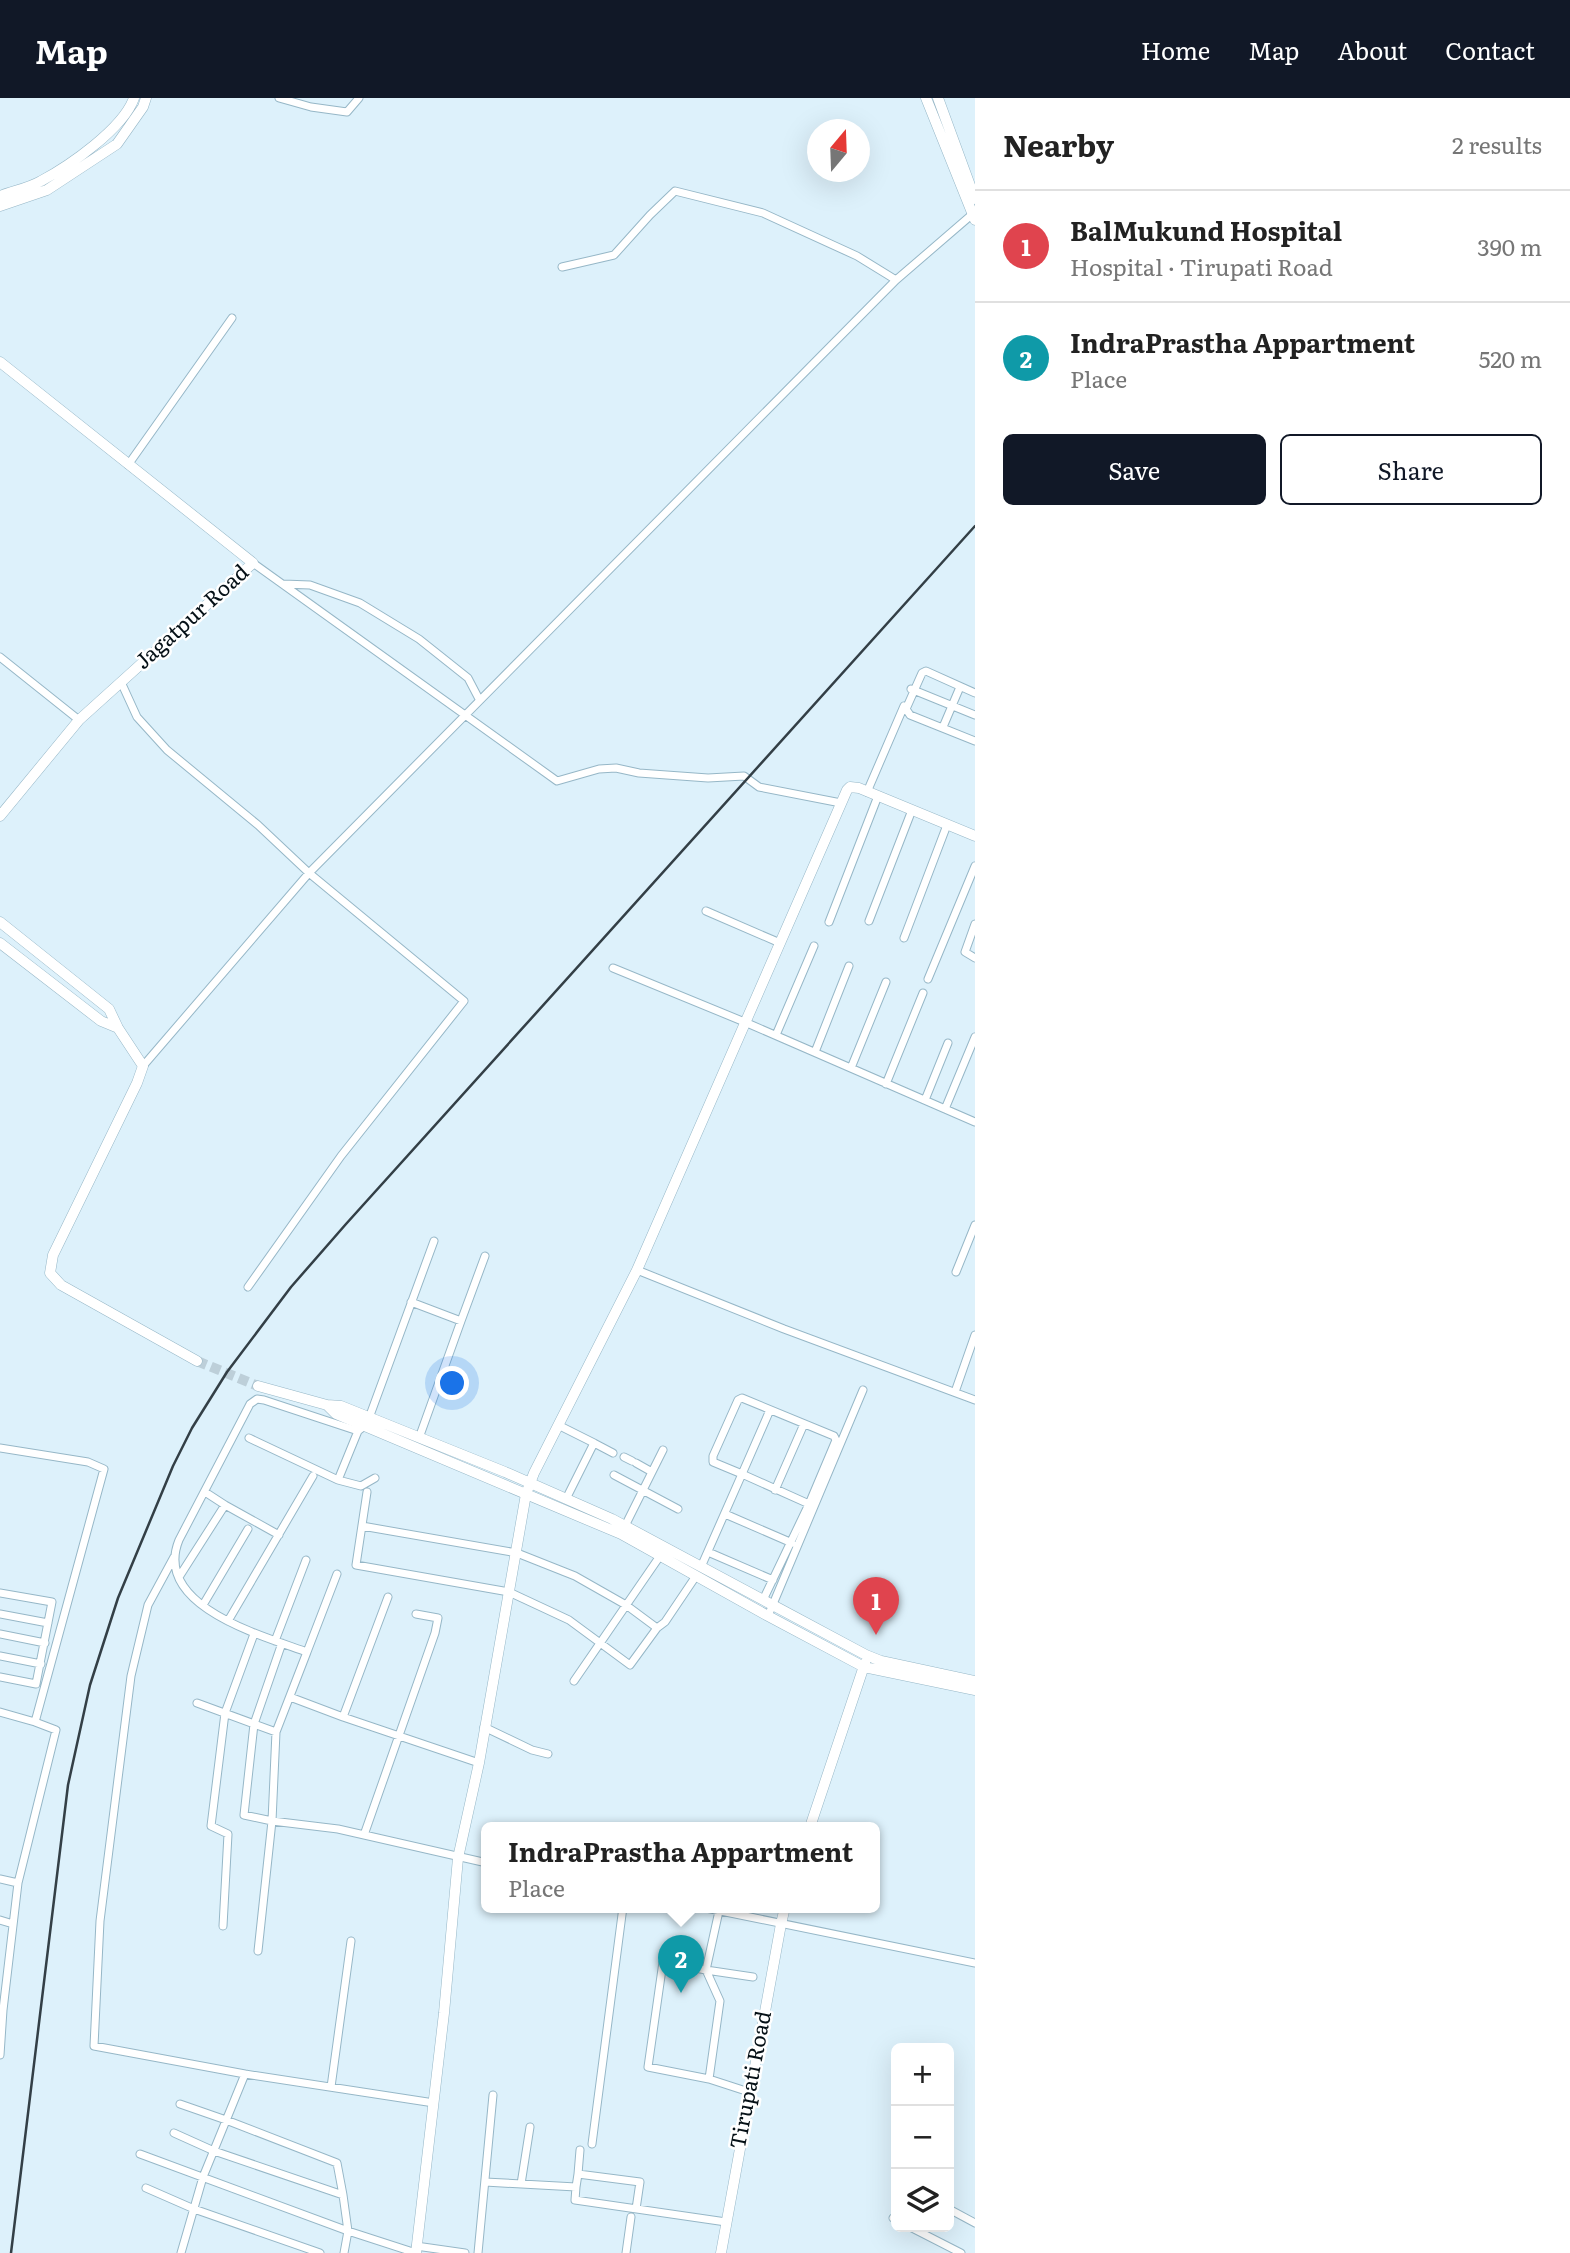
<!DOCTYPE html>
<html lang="en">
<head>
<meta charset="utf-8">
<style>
	:root { --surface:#fff; --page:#f2f2f2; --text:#222; --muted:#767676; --line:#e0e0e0; --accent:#111827 }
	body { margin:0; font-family:Literata,serif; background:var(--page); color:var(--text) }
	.controls { position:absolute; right:21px; bottom:21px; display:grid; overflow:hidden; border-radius:10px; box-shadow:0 7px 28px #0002 }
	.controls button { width:63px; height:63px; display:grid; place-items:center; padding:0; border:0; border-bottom:2px solid var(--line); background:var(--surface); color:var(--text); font:35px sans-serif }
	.compass { position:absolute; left:807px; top:21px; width:63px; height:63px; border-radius:50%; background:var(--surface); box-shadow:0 7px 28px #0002; rotate:19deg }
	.you { position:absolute; left:453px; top:1286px; width:24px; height:24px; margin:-18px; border:5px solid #fff; border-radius:50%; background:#1a73e8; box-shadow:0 0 0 10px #1a73e833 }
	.badge { display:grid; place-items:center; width:46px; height:46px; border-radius:50%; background:var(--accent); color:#fff; font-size:23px; font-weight:700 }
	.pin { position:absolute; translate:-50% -58px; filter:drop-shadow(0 2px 4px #0008) }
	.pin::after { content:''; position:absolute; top:37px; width:24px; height:21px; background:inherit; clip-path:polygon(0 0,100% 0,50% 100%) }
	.popup { position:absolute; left:481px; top:1724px; width:399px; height:91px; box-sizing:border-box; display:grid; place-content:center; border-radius:10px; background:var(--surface); filter:drop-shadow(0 2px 5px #0005); font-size:23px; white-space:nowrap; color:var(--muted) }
	.popup b { font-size:26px; color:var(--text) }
	.popup::after { content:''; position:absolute; left:50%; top:100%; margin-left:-14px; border:14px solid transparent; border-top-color:var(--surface) }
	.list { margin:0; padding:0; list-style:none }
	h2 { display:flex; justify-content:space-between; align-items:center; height:91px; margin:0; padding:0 28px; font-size:30px }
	h2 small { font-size:23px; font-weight:400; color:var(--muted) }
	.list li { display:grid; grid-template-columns:46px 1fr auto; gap:21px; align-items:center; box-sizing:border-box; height:112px; padding:0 28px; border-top:2px solid var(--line) }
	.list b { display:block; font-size:26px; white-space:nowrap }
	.list p { margin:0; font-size:23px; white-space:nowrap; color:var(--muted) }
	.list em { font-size:23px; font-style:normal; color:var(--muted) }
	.actions { display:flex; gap:14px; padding:21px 28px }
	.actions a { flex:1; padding:16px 0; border:2px solid var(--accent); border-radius:10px; text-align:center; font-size:24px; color:var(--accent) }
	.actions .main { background:var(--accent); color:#fff }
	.icon { flex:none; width:38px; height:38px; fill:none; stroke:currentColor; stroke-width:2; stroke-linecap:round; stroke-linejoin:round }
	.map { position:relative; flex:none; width:975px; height:2155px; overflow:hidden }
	header { display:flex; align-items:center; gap:42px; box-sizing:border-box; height:98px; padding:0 35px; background:var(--accent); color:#fff }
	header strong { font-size:33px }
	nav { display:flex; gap:38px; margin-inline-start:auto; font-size:24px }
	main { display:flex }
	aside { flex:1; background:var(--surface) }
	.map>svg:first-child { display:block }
</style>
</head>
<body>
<header>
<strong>Map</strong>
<nav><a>Home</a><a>Map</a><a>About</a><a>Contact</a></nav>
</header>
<main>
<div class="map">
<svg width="975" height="2155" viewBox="0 0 975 2155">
	<rect width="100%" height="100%" fill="#ddf1fb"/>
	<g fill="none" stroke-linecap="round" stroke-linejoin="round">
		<!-- secondary-tunnel -->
		<path stroke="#bdcfd9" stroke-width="10" stroke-dasharray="10 5" stroke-linecap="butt" d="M 197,1263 L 258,1288"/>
		<defs>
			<path id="street" d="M 279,0 L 311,9 L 347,14 L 359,0
				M 562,169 L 614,157 L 650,117 L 675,93 L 763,115 L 857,158 L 896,182
				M 128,367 L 232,220
				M 253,465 L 557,683 L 599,671 L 616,670 L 639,675 L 708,680 L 744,678 L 759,689 L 841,705
				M 283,486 L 310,487 L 360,505 L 419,541 L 468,580 L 479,601
				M 0,559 L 79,622
				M 121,584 L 137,619 L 167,652 L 258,727 L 309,775 L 464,903 L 341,1058 L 248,1189
				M 911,591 L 975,617
				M 975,595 L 926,573 L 922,575 L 906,611 L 910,617 L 975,643
				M 943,629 L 960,589
				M 867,694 L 904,608
				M 706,813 L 780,845
				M 869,823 L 912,712
				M 829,824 L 878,698
				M 975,826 L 965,854 L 975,860
				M 904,840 L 947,727
				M 613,870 L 747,925 L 975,1024
				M 928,881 L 975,768
				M 776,937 L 814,848
				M 815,954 L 849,868
				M 143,968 L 309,775 L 896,182 L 975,114
				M 851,970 L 886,884
				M 886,986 L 923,895
				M 925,1002 L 948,945
				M 945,1011 L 975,939
				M 637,1172 L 784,1231 L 975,1302
				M 956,1174 L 975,1127
				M 411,1204 L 461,1223 L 485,1158
				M 955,1294 L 975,1237
				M 770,1312 L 742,1376 L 713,1364 L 713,1358 L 738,1302 L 742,1300 L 834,1338 L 836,1342 L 809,1406
				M 369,1320 L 434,1143
				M 366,1327 L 358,1333 L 264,1302 L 257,1301 L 250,1306 L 179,1442 C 152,1508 263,1538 307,1554 L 276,1634 L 272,1723 L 338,1731 L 487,1765
				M 558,1327 L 594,1345 L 566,1401
				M 249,1340 L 338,1382 L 358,1333
				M 419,1340 L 461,1223
				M 594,1345 L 613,1355
				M 0,1350 L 88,1364 L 104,1371 L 35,1624 L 0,1614
				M 624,1359 L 632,1363
				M 652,1374 L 663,1352
				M 614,1377 L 678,1411
				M 338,1382 L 361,1388 L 375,1380
				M 775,1392 L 804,1326
				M 205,1394 L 225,1407
				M 367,1394 L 356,1467 L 509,1494 L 569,1522 L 630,1567 L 657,1530 L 665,1524 L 696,1478
				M 725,1416 L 792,1445
				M 362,1428 L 517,1455 L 575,1478 L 626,1507 L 657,1530
				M 625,1428 L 652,1374 L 636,1365
				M 708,1454 L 773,1482
				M 174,1459 L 148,1507 L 131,1578 L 100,1823 L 94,1948 L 245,1976
				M 701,1469 L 742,1376 L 809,1406 L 763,1502
				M 179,1479 L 225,1407 L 279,1437
				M 0,1495 L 52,1504 L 36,1586 L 0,1579
				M 388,1499 L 343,1619 L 479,1665
				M 203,1507 L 248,1431
				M 0,1516 L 48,1525
				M 768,1518 L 863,1292
				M 228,1523 L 313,1378
				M 0,1536 L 45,1545
				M 275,1543 L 306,1462
				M 307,1554 L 337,1476
				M 0,1558 L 41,1566
				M 574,1583 L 660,1458
				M 290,1599 L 343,1619
				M 197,1605 L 276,1634
				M 484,1629 L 532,1652 L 548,1656
				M 364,1737 L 435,1535 L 438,1520 L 416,1516
				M 0,1781 L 18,1785
				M 701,1809 L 975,1865
				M 0,1822 L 13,1826
				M 223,1828 L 228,1736 L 211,1728 L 225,1615 L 254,1536
				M 258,1853 L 272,1723 L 244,1717 L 254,1626 L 282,1545
				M 706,1872 L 720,1903 L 709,1981 L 648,1969 L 663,1864 L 706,1872 L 719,1813
				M 706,1872 L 753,1879
				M 0,1957 L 3,1912 L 18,1785 L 56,1632 L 35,1624
				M 709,1981 L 749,1994
				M 331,1989 L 351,1843
				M 180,2006 L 226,2022 L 337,2065 L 343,2097
				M 174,2035 L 214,2053 L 343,2097 L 348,2133 L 344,2155
				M 592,2046 L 623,1809
				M 140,2056 L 348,2133 L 416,2155
				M 578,2076 L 580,2052
				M 485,2084 L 576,2089 L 578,2076 L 640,2084 L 636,2111
				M 521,2086 L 530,2029
				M 576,2089 L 575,2102 L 726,2124
				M 146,2090 L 194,2111 L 320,2155
				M 949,2111 L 975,2125
				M 893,2120 L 896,2121
				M 910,2129 L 961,2155
				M 416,2148 L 465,2155
				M 181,2155 L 203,2079 L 245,1976 L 434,2005
				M 478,2155 L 493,1997
				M 626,2155 L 631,2119"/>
			<path id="secondary" d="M 926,0 L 975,122
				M 938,0 L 975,101
				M 0,98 C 13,93 29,90 41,83 C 69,68 123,31 134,0
				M 0,108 L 47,92 L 117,46 L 143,9 L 146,0
				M 0,264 L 253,465 L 79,622 L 0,718
				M 0,824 L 109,911 L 118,930 L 143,968 L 137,985 L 53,1157 L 50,1175 L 61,1187 L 197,1263
				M 0,845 L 101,923 L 118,930
				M 258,1288 L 327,1307 L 341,1308 L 505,1374 L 612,1421 L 866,1557 L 881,1563 L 975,1583
				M 327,1307 L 336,1316 L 621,1436 L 768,1518 L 864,1569 L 975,1592
				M 810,1729 L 865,1565
				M 416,2155 L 444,1915 L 458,1760 L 479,1665 L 526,1396 L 534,1375 L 637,1172 L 847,692 L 850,689 L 859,690 L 975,738
				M 721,2155 L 781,1826 L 785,1809"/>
		</defs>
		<!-- street casing -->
		<use href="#street" stroke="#96b7c7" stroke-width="9"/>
		<!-- secondary casing -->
		<use href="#secondary" stroke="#96b7c7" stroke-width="11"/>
		<!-- street -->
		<use href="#street" stroke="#fff" stroke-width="7"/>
		<!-- secondary -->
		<use href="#secondary" stroke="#fff" stroke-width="10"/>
		<!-- rail -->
		<path stroke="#333f46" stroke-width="2.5" d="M 11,2155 L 68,1687 L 90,1587 L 118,1500 L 173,1368 L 192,1330 L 227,1274 L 291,1189 L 346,1126 L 975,428"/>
	</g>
	<g text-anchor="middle" stroke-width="5" stroke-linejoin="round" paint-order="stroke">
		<!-- street labels -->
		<g font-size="21" fill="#051016" stroke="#fff">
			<text transform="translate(192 519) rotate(-42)" y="7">Jagatpur Road</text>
			<text transform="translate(751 1982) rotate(-79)" y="7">Tirupati Road</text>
		</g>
	</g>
</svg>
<div class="controls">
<button>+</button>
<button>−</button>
<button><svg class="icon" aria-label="layers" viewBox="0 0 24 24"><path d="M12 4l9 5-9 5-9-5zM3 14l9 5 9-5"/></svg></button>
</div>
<svg class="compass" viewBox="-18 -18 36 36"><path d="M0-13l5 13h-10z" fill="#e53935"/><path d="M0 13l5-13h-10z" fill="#767676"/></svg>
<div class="you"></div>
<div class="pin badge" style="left:876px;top:1537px;background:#e0444e">1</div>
<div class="pin badge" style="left:681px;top:1895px;background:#0f9aa8">2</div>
<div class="popup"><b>IndraPrastha Appartment</b>Place</div>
</div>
<aside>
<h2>Nearby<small>2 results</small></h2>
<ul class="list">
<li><span class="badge" style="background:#e0444e">1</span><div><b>BalMukund Hospital</b><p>Hospital · Tirupati Road</p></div><em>390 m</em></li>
<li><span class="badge" style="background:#0f9aa8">2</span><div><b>IndraPrastha Appartment</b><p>Place</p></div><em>520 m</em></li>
</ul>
<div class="actions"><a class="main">Save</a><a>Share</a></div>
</aside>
</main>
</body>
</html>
